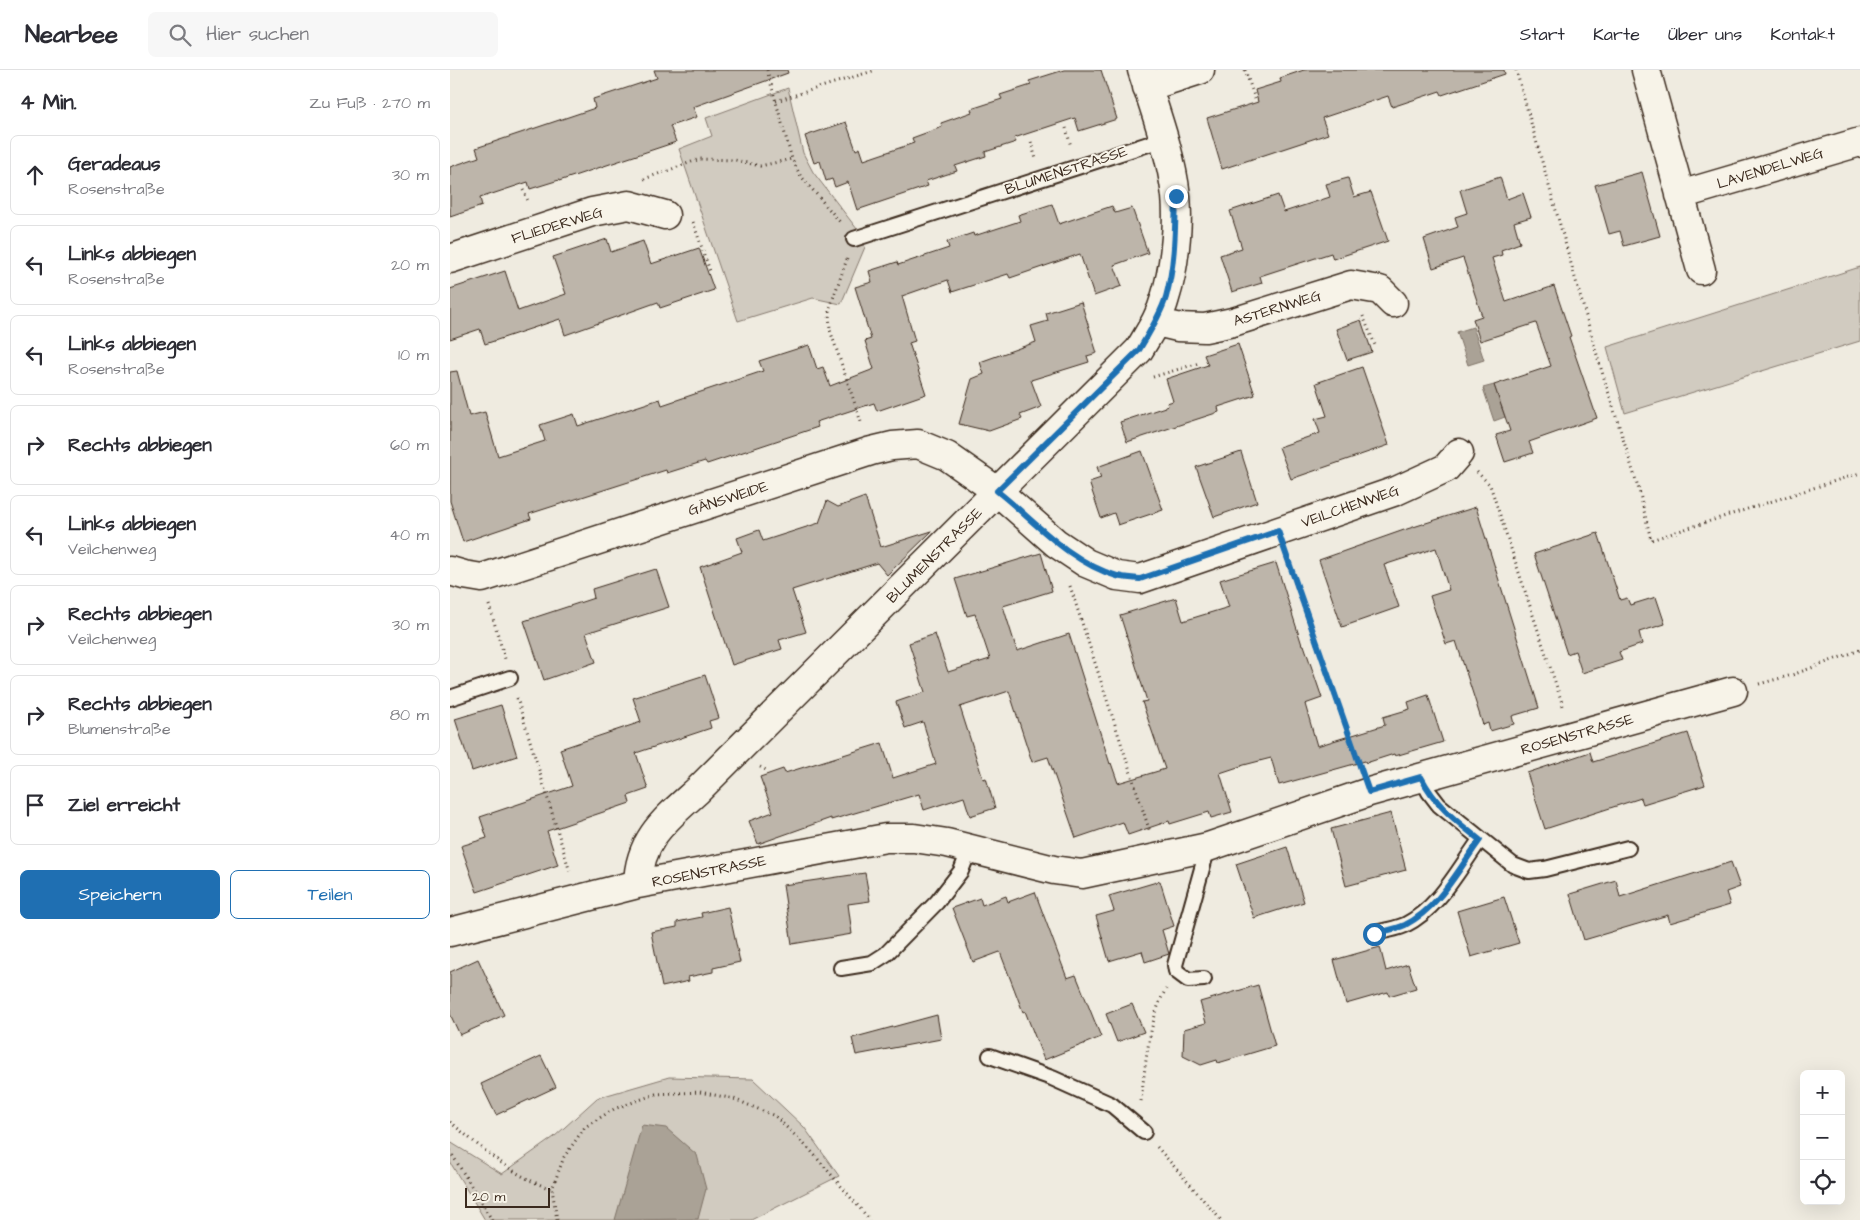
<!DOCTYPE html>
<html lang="de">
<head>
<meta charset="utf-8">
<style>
	:root { --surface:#fff; --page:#f7f7f7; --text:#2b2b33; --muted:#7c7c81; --line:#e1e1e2; --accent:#1f6fb2 }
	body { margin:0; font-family:"Architects Daughter",sans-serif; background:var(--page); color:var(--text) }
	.controls { position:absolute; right:15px; bottom:15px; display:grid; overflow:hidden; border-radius:8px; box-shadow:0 5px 20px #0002 }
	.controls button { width:45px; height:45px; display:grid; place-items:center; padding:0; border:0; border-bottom:1px solid var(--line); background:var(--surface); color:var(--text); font:25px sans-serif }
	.scale { position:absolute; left:15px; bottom:12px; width:85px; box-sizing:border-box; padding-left:5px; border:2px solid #3b2a1e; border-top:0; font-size:14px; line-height:18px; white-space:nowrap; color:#3b2a1e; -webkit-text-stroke:4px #f7f3e8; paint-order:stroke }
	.stop { position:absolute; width:15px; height:15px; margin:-11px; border:4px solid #1f6fb2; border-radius:50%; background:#fff }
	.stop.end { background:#1f6fb2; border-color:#fff; box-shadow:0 1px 5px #0008 }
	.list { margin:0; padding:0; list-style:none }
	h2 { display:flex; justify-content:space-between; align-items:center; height:65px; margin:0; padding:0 20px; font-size:21px }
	h2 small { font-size:16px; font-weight:400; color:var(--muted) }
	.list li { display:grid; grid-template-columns:32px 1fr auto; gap:15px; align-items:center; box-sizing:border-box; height:80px; margin:0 10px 10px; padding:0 10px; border:1px solid var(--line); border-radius:8px }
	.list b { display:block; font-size:19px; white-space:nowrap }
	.list p { margin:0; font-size:16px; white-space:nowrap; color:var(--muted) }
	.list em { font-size:16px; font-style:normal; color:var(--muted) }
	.actions { display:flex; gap:10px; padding:15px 20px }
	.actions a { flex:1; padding:11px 0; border:1px solid var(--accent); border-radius:8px; text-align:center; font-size:18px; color:var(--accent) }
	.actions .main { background:var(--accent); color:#fff }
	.icon { flex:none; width:28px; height:28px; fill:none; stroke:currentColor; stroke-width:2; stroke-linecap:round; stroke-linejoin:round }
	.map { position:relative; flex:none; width:1410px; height:1150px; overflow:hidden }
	header { display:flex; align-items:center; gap:30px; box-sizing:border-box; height:70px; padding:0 25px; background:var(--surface); border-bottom:1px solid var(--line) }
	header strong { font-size:24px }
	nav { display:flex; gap:28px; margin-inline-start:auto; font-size:18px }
	.search { width:350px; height:45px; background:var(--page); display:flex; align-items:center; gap:12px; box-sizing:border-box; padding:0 18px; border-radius:8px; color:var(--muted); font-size:19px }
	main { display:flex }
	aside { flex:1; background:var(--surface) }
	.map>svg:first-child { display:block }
</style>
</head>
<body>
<header>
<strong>Nearbee</strong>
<div class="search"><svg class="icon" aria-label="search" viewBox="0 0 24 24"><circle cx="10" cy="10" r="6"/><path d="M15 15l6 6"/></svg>Hier suchen</div>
<nav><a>Start</a><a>Karte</a><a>Über uns</a><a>Kontakt</a></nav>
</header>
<main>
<aside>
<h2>4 Min.<small>Zu Fuß · 270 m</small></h2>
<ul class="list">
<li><svg class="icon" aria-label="ahead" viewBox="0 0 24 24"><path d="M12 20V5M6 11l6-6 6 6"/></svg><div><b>Geradeaus</b><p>Rosenstraße</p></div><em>30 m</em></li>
<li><svg class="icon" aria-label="left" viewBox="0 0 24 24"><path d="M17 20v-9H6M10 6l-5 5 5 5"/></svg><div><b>Links abbiegen</b><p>Rosenstraße</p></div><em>20 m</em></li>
<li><svg class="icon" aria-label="left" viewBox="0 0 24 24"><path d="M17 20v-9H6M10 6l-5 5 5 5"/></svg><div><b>Links abbiegen</b><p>Rosenstraße</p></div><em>10 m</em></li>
<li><svg class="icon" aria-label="right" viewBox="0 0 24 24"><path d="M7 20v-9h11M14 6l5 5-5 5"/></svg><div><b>Rechts abbiegen</b></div><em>60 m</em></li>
<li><svg class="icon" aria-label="left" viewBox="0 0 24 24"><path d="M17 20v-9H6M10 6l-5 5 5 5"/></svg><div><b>Links abbiegen</b><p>Veilchenweg</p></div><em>40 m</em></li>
<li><svg class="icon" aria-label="right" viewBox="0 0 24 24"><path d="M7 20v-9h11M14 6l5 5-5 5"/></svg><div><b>Rechts abbiegen</b><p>Veilchenweg</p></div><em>30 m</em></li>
<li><svg class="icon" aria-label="right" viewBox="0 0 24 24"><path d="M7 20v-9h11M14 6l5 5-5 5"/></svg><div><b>Rechts abbiegen</b><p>Blumenstraße</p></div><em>80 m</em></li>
<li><svg class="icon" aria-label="arrive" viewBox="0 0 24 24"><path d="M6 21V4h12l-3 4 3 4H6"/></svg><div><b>Ziel erreicht</b></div></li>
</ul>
<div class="actions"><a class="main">Speichern</a><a>Teilen</a></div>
</aside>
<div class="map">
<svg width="1410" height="1150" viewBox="0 0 1410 1150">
	<rect width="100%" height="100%" fill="#efebe0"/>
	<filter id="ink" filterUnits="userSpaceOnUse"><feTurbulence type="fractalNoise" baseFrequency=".02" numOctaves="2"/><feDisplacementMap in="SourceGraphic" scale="10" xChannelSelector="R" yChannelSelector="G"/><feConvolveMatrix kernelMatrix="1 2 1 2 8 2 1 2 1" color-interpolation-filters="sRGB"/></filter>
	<g filter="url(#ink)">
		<!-- green -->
		<path fill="#d1cbc0" stroke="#867a6f" d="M 338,18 L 353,83 L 363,102 L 407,159 L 415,177 L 391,234 L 363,228 L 288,251 L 229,79 L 262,66 L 256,48 Z
			M 1410,197 L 1410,271 L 1175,343 L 1157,277 Z
			M 219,1007 L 303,1009 L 354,1057 L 389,1106 L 301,1150 L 35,1150 L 0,1092 L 0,1072 L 52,1104 L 104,1067 L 147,1028 Z"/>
		<!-- water -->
		<path fill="#aaa296" stroke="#7e7266" d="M 1023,257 L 1034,290 L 1018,295 L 1007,262 Z
			M 1044,315 L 1055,347 L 1044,351 L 1033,318 Z
			M 192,1055 L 216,1058 L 247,1085 L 256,1119 L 248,1149 L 165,1150 Z"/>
		<!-- building -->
		<path fill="#bdb5aa" stroke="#3b2a1e" d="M 204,0 L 337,0 L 338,3 L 243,37 L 247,47 L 220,56 L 226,72 L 109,111 L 109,110 L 80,119 L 78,112 L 30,128 L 32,136 L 0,147 L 0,97 L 29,87 L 26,78 L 145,38 L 143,29 L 207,8 Z
			M 614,0 L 651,0 L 667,49 L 629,61 L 625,48 L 564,68 L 566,72 L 535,82 L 536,86 L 505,96 L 507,101 L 476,111 L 478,116 L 407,140 L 398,112 L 385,117 L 382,109 L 376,111 L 370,91 L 364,93 L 355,66 L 396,52 L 406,80 L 410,78 L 414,90 L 464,73 L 462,68 L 492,57 L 491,53 L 522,42 L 521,39 L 552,29 L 550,25 L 581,15 L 579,11 Z
			M 854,0 L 1054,0 L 1055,4 L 992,25 L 990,21 L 942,37 L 938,26 L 872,48 L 878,64 L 772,99 L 757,48 L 808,32 L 805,20 L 831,12 L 830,8 Z
			M 1192,102 L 1210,166 L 1174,176 L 1170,161 L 1159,164 L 1145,115 Z
			M 1050,107 L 1057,129 L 1073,123 L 1081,147 L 1064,152 L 1070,173 L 1051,180 L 1052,185 L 1042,188 L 1056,232 L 1104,216 L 1121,266 L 1119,267 L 1147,348 L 1079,372 L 1083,383 L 1055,392 L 1046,365 L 1060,361 L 1044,315 L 1101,296 L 1086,253 L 1030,271 L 1023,249 L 1032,246 L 1013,188 L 983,198 L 974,169 L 1008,157 L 1005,147 L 1017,143 L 1010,120 Z
			M 898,108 L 904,127 L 921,122 L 938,171 L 883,189 L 881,183 L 810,206 L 812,213 L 782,222 L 770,185 L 792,178 L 780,141 L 828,125 L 834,142 L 880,127 L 876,114 Z
			M 602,134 L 609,154 L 662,136 L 665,143 L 682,138 L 698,183 L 664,195 L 672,216 L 644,226 L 630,184 L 560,208 L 558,204 L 502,222 L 498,210 L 452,226 L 465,271 L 459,273 L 476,324 L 427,341 L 424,333 L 366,352 L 368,357 L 257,394 L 255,391 L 217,403 L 216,400 L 79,444 L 81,449 L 13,472 L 0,431 L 0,302 L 7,301 L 19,346 L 35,342 L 48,386 L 95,371 L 90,355 L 124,344 L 128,356 L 210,329 L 212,335 L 313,301 L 309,291 L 359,275 L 367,299 L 373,297 L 380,316 L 424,299 L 415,271 L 421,269 L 405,217 L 422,212 L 419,201 L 447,192 L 448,195 L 499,178 L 497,172 L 523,163 L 524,166 L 570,151 L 568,145 Z
			M 157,169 L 161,182 L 193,171 L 201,194 L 249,178 L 264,220 L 210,238 L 208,232 L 115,265 L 110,249 L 35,274 L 30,259 L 0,269 L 0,219 L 55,201 L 68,241 L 116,224 L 103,187 Z
			M 631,232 L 647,283 L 637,286 L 639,292 L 581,310 L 591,337 L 570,345 L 572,349 L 539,361 L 509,354 L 522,309 L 534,304 L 530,292 L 586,272 L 581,256 L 598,251 L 596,243 Z
			M 911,250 L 922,282 L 897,290 L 886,259 Z
			M 788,274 L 805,325 L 768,337 L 769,342 L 677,372 L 670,352 L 718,336 L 717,333 L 723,331 L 716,309 L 758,295 L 754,285 Z
			M 912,297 L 939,375 L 841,409 L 829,377 L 870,363 L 865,349 L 877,346 L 866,313 Z
			M 692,381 L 713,440 L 668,455 L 664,443 L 651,448 L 639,412 L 651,408 L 647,397 Z
			M 791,382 L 807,432 L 764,447 L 746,397 Z
			M 415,427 L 431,477 L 482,461 L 437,505 L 427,493 L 342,520 L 356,562 L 329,570 L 332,579 L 282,595 L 250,497 L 292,482 L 287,468 L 309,460 L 313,471 L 369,453 L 377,431 L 388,437 Z
			M 1026,437 L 1089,638 L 1062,646 L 1064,654 L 1040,661 L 1038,653 L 1033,655 L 1006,571 L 996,574 L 980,526 L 999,520 L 986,478 L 934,495 L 949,537 L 892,557 L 869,490 L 954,460 Z
			M 1148,463 L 1170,530 L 1177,528 L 1180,535 L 1206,527 L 1215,554 L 1189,562 L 1192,574 L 1169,582 L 1172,590 L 1132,603 L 1125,581 L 1117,584 L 1084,484 Z
			M 591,483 L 602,521 L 553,536 L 567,581 L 619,564 L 660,694 L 661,693 L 668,713 L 715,699 L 692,632 L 697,631 L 670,545 L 726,528 L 733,551 L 779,537 L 770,510 L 826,493 L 852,575 L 854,575 L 872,628 L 855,634 L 867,676 L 935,655 L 933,647 L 960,639 L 958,632 L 978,625 L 993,672 L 945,686 L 944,684 L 916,693 L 915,691 L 829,715 L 821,688 L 794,695 L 770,703 L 782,742 L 761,748 L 759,742 L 720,754 L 719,751 L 678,765 L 673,752 L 626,768 L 598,687 L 582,692 L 559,621 L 510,637 L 533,709 L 536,708 L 545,738 L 520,746 L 514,727 L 474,740 L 469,724 L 381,750 L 381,748 L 308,774 L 299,751 L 323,742 L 310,707 L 333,699 L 335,703 L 432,673 L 443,708 L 486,694 L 473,652 L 455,658 L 446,632 L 475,622 L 459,573 L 485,564 L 498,602 L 540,589 L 525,544 L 517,546 L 505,509 Z
			M 206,499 L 219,537 L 136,563 L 146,592 L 94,610 L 74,551 L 144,528 L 142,519 Z
			M 255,605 L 269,648 L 259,651 L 261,658 L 186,683 L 198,719 L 178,726 L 180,733 L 97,761 L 108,795 L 27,822 L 11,776 L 37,768 L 30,747 L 122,716 L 110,679 L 191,652 L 183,628 Z
			M 51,635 L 67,686 L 22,701 L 5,649 Z
			M 1238,663 L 1255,715 L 1193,734 L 1191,728 L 1095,759 L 1077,703 L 1140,682 L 1143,692 Z
			M 941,743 L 956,800 L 896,816 L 881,759 Z
			M 837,777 L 854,832 L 804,848 L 786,794 Z
			M 1281,792 L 1290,817 L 1276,822 L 1280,835 L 1220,853 L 1218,845 L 1134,870 L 1120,824 L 1166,810 L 1170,827 Z
			M 415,803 L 420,831 L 398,834 L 402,864 L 342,874 L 333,815 Z
			M 710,811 L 724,856 L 712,860 L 719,884 L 695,892 L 692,881 L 659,891 L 646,846 L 664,841 L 659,826 Z
			M 585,822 L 617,908 L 626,905 L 651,967 L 594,990 L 575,941 L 573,942 L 550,882 L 523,892 L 502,838 L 530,828 L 532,835 L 556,826 L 558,832 Z
			M 1054,827 L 1069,873 L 1021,887 L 1007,841 Z
			M 278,837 L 290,892 L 263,898 L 263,902 L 238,907 L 239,911 L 212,917 L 201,862 L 227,857 L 227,852 L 252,847 L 251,843 Z
			M 930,877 L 936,901 L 958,894 L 966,918 L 939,926 L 938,922 L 896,934 L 884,890 Z
			M 28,889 L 54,945 L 10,965 L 0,944 L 0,902 Z
			M 808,915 L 825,976 L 768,993 L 767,990 L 751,995 L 733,986 L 734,959 L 756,953 L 750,932 Z
			M 682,934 L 694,962 L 667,972 L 656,944 Z
			M 487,945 L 491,969 L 406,985 L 402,968 Z
			M 91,986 L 106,1017 L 46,1045 L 31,1014 Z"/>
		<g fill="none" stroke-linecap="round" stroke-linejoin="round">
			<defs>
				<path id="service" d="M 404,169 L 714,69
					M 0,628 L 60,608
					M 971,707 L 979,722 L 989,735 L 1063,795 L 1079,801 L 1095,799 L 1178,778
					M 924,863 C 934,861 946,859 955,855 C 989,838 1008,800 1030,770
					M 391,898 L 422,893 L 436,884 L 487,832 L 511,801 L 520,778
					M 754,909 L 738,910 L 726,901 L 725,895 L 758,777
					M 540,986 L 602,1008 L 662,1035 L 694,1062"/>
				<path id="minor" d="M 1196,0 L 1251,200
					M 697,17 L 750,0
					M 1230,125 L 1410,72
					M 0,189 L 142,142 L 179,135 L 215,145
					M 706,252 L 727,257 L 755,258 L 783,252 L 901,215 L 930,220 L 943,233
					M 0,501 L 14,505 L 32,508 L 421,381 L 442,376 L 468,374 L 497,386 L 547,421 L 606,473 L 636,493 L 667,506 L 690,509 L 946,421 L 996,398 L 1009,383
					M 188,814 C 189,769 216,749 247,721 L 689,280 C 699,263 710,247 715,228 C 724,200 729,155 726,126 C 721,83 705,41 692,0
					M 0,862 L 188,814 L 436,768 L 464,768 L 497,773 L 604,800 L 632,804 L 758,777 L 919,722 L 1283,621"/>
			</defs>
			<!-- service casing -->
			<use href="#service" stroke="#3b2a1e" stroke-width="18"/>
			<!-- minor casing -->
			<use href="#minor" stroke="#3b2a1e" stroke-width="31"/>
			<!-- path -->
			<path stroke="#3b2a1e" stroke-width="3" stroke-dasharray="1 4" stroke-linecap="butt" d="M 317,0 L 342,89 L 350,105 L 390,152
				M 795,0 L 805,29
				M 1066,0 L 1149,292 L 1189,420 L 1201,470 L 1410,403
				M 326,31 L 426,0
				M 616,58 L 621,77
				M 581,72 L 586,89
				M 194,109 L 250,89 L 285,90 L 310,96 L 342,89
				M 73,120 L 79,133
				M 243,152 L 261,204
				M 397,189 L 379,240 L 380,260 L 412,355
				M 913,246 L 925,275
				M 703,307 L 749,293
				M 1027,402 L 1040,415 L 1114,639
				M 837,488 L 910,697
				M 620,516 L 700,762
				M 39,535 L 55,589
				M 1309,614 L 1342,605 L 1410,580
				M 67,628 L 120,802
				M 310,697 L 316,700
				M 691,1031 C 695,998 699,948 716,919
				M 0,1052 C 31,1077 63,1107 102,1119
				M 707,1077 L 771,1150
				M 0,1081 L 42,1150
				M 107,1150 L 102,1119 L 114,1087 L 135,1057 L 164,1039 L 206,1024 L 250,1022 L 284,1029 L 325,1046 L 361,1081 L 420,1150"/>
			<!-- service -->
			<use href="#service" stroke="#f7f3e8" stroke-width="14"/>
			<!-- minor -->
			<use href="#minor" stroke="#f7f3e8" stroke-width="28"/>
		</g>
	</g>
	<g fill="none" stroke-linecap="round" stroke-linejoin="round" filter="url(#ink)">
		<!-- route -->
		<path stroke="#1f6fb2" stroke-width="6" d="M 726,126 C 725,161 725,194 716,227 C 710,246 699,263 689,280 L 547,421 C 585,451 619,492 667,506 C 674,508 682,508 690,509 L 828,461 L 919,722 L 971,707 C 986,736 1005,750 1030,770 C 1008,800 989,838 955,855 C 946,859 934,861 924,864"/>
	</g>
	<g text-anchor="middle" stroke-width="4" stroke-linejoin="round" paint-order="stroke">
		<!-- street labels -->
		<g font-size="15" fill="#3b2a1e" stroke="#f7f3e8">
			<text transform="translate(1320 98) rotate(-17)" y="5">LAVENDELWEG</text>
			<text transform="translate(616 100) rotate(-18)" y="5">BLUMENSTRASSE</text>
			<text transform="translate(107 155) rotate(-17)" y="5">FLIEDERWEG</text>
			<text transform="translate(827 238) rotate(-17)" y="5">ASTERNWEG</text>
			<text transform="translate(278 428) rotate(-18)" y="5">GÄNSWEIDE</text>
			<text transform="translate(900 436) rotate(-19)" y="5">VEILCHENWEG</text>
			<text transform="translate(484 485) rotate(-45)" y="5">BLUMENSTRASSE</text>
			<text transform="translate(1127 664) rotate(-16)" y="5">ROSENSTRASSE</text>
			<text transform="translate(259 801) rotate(-11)" y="5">ROSENSTRASSE</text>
		</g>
	</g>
</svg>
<div class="controls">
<button>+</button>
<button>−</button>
<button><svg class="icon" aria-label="locate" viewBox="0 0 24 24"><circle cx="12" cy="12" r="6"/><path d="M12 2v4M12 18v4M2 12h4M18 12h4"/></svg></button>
</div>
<div class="scale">20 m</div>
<div class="stop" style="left:924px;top:864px"></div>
<div class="stop end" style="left:726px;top:126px"></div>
</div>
</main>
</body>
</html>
